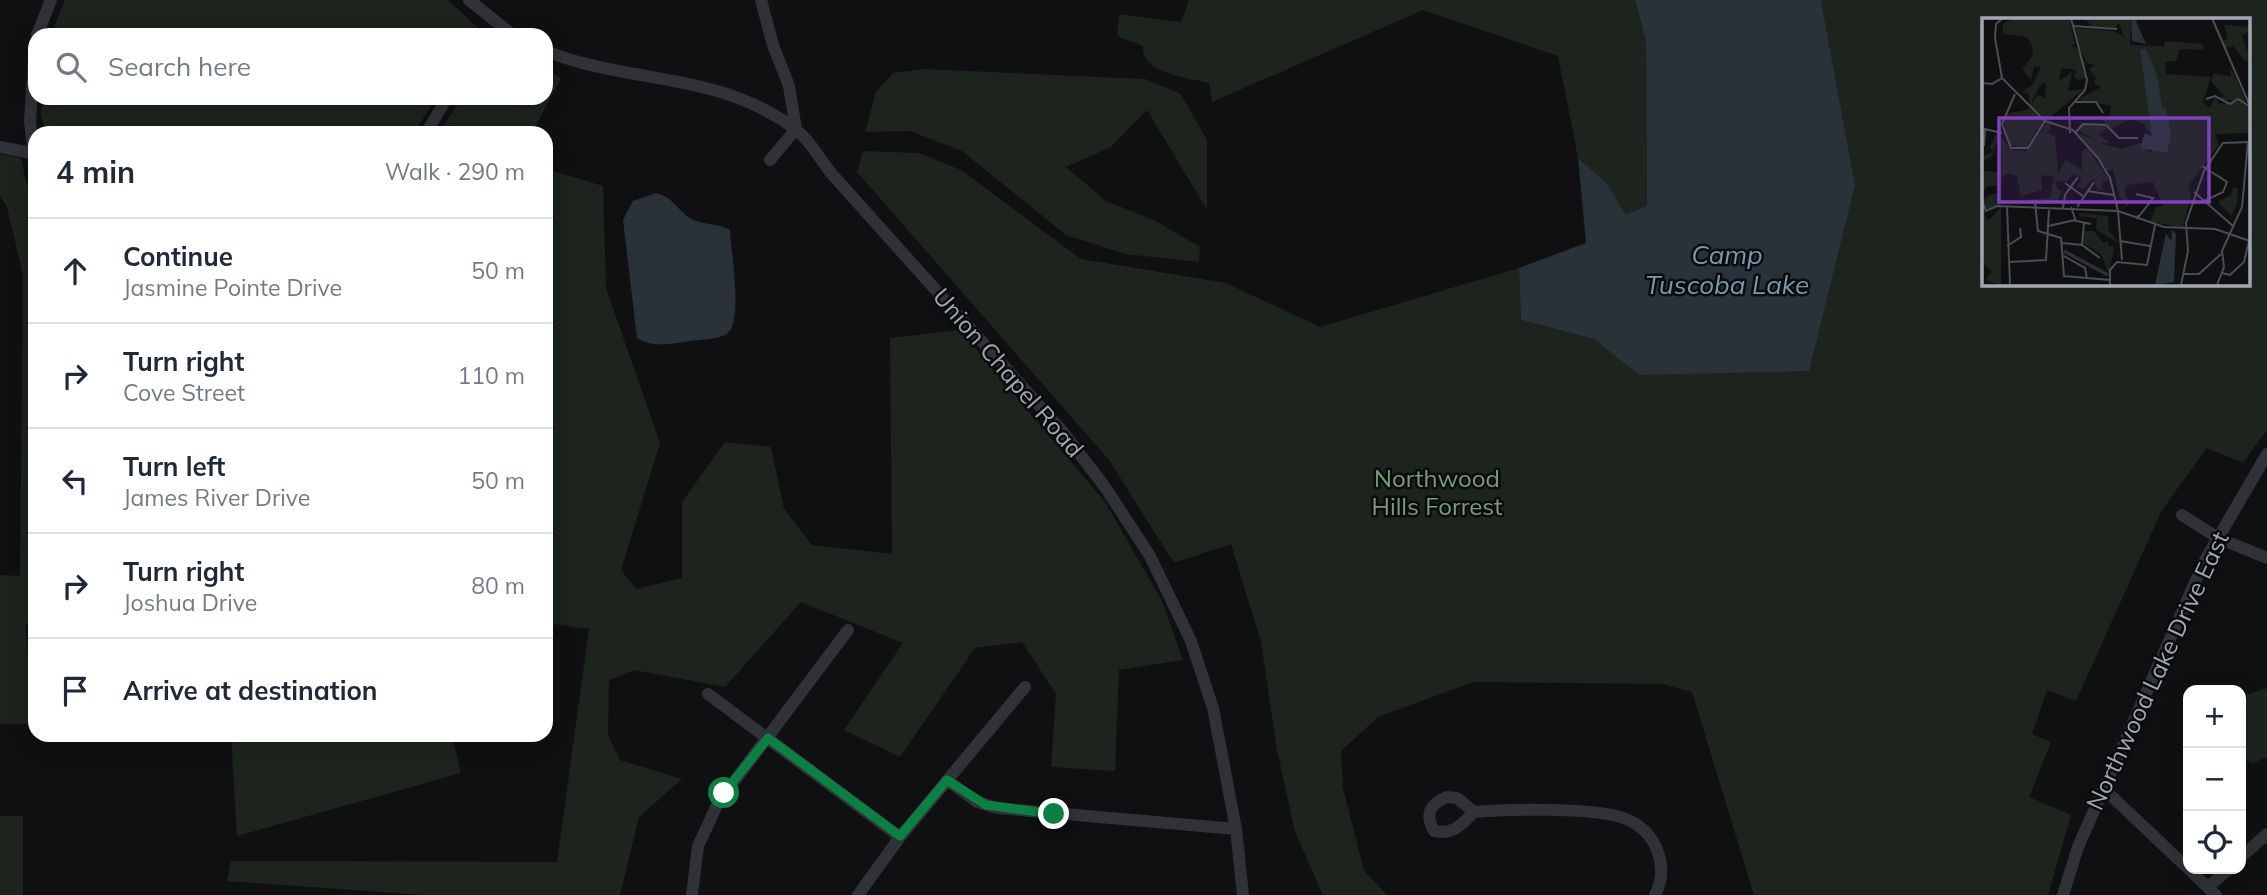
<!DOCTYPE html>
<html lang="en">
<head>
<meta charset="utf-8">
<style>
	:root { --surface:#fff; --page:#f6f6f7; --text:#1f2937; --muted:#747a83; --line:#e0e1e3 }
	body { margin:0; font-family:Mulish,sans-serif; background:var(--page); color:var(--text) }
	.controls { position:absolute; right:21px; bottom:21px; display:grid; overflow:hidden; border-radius:14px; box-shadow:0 4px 18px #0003 }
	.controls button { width:63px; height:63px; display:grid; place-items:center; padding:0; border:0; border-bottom:2px solid var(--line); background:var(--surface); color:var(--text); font:35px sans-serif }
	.stop { position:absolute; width:21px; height:21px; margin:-16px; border:5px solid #0b8043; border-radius:50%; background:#fff }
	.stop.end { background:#0b8043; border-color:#fff; box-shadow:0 2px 7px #0008 }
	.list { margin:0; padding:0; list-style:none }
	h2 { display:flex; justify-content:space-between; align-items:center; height:91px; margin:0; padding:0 28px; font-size:30px }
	h2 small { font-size:23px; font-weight:400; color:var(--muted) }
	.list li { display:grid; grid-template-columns:46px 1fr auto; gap:21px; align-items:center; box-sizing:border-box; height:105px; padding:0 28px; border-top:2px solid var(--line) }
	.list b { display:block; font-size:26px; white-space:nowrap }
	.list p { margin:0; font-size:23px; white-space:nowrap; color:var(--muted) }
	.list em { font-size:23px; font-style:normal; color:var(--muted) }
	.icon { flex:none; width:38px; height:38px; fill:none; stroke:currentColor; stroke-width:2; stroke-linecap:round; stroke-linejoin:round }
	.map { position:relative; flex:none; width:2267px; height:895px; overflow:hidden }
	.search { position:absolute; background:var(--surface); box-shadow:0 4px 18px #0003; left:28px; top:28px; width:525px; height:77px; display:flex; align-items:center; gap:18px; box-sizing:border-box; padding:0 24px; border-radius:21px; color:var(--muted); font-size:26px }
	.panel { position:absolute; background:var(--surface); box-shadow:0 4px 18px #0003; left:28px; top:126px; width:525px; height:616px; border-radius:21px }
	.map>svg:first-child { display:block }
</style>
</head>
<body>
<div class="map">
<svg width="2267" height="895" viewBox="0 0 2267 895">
	<rect width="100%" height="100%" fill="#101012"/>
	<!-- green -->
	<path fill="#1c241d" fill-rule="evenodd" d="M 65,0 L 448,0 L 479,29 L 475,35 L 51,35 Z
		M 1189,0 L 1635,0 L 1646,41 L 1647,205 L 1626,215 L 1607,183 L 1578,158 L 1558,56 L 1423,10 L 1212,102 L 1209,83 C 1187,77 1141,74 1143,46 L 1117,36 L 1119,14 L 1181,22 Z
		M 1821,0 L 2267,0 L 2267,430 L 2243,463 L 2207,448 L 2162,510 L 2076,701 L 2047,690 L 2032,734 L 2051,742 L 2029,797 L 2071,815 L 2048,895 L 1754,895 L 1692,692 L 1662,684 L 1473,682 L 1378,717 L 1341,751 L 1343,788 L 1364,871 L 1387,895 L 1323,895 L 1295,832 L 1277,750 L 1261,642 L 1231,544 L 1174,563 L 1109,460 L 857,172 L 863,151 L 919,153 L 961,170 L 1081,259 L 1226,283 L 1320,327 L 1519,268 L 1521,320 L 1594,339 L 1639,375 L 1855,185 ZM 1983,19 L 2248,19 L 2248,284 L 1983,284 Z
		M 546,69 L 561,78 L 532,133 L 439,133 L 461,98 L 546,98 Z
		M 924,69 L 1145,79 L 1181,94 L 1207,140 L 1207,210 L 1147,110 L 1111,147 L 1066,167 L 1106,201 L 1154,220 L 1200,247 L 1199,262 L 1125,254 L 1066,235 L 962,151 L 910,131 L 865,132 L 876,92 L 893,73 Z
		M 43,98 L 436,98 L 414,133 L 45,133 L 41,114 Z
		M 0,154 L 21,158 L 26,182 L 35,202 L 35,620 L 26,624 L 32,724 L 0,724 L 0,575 L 20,576 L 23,275 L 7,207 L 0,196 Z
		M 546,169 L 603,186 L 606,288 L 660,443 L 621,570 L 636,589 L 682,578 L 682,502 L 725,442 L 771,447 L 784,509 L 812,545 L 892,554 L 890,338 L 960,330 L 1105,502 L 1162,601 L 1183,660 L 1119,670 L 1115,771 L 1051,767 L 1056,694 L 1022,642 L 975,648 L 900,757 L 844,730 L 903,643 L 801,602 L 725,687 L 634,670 L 609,680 L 608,735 L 620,760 L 682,779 L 639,817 L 620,895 L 424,895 L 227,881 L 231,861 L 557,862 L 589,629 L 546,623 Z
		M 2267,688 L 2267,757 L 2253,763 L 2241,759 L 2241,697 Z
		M 231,735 L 452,735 L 461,773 L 237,836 Z
		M 0,816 L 23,816 L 23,895 L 0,895 Z"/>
	<!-- water -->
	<path fill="#283238" d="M 1635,0 L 1821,0 L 1855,185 L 1809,371 L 1639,375 L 1594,339 L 1521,320 L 1519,268 L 1586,243 L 1578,158 L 1607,183 L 1626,215 L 1647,205 L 1646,41 Z
		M 656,193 C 673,198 675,206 687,216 C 700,226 716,222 730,230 C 731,251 743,320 728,333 C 719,340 701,339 690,341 C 671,344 654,348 637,338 L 623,220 L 633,201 Z"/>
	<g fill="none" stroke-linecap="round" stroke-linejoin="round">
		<!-- minor -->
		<path stroke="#313237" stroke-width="12" d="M 469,0 L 513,35
			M 761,0 L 773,45 L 789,86 L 796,129 L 770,160
			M 37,35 L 51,0
			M 35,44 L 30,122 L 35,166
			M 546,51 C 630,85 715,70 794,128 C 809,139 820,159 831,173 L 1062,431 L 1105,487 L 1150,556 L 1191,641 L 1213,708 L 1236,829 L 1243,895
			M 426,133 L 447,98
			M 0,147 L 31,153
			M 2182,515 L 2218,538 L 2267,558
			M 708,694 L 900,837
			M 947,780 L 977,802 L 997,808 L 1236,829
			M 2105,790 L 2216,895
			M 1447,797 L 1457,798 L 1474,812 C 1461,825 1454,835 1434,831 C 1425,815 1429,804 1447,797 Z
			M 1474,812 C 1506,809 1598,807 1626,819 C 1656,831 1670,866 1655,895
			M 2241,857 L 2267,834
			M 2208,887 L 2229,869
			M 692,895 L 698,846 L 718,803 L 848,630
			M 858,895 L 900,837 L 1025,687
			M 2063,895 L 2078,847 L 2204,562 L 2267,454"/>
	</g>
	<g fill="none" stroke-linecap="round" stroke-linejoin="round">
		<!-- route -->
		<path stroke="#0b8043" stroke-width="9" d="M 724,793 L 768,738 L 900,836 L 947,780 L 986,805 L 1054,814"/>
	</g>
	<g text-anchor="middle" stroke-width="5" stroke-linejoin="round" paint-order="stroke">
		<!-- street labels -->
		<g font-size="24" fill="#a1a8b3" stroke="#0b0b0d">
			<text transform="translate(1008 373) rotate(49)" y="8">Union Chapel Road</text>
			<text transform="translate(2158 671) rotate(-65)" y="8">Northwood Lake Drive East</text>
		</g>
		<!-- park labels -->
		<g font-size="24" fill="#769f76" stroke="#0b0b0d">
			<text x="1437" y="487">Northwood<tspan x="1437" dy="28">Hills Forrest</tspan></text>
		</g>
		<!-- water labels -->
		<g font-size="26" font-style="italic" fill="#7599b1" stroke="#0b0b0d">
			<text x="1727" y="264">Camp<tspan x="1727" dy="30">Tuscoba Lake</tspan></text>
		</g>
	</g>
	<!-- overview -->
	<g transform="translate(1982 18)">
		<rect width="268" height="268" fill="#101012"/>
		<path d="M 32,0 L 87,0 L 93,26 L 89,28 L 94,29 L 103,45 L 105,60 L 96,62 L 92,59 L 94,52 L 79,50 L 77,63 L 90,54 L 86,73 L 102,71 L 65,102 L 48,87 L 56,77 L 63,80 L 64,64 L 58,67 L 48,87 L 46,75 L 39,75 L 51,66 L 59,49 L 52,48 L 49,62 L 40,51 L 50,39 L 51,30 L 45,19 L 21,16 L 21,6 ZM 102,0 L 149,0 L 148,27 L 182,28 L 183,23 L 221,26 L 222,32 L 198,31 L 194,43 L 183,44 L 184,56 L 229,59 L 221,84 L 228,90 L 233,79 L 237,86 L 257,82 L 266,88 L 268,115 L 233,116 L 237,127 L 206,168 L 209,176 L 201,209 L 168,204 L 174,189 L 181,188 L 171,164 L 145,167 L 142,174 L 148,186 L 136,192 L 145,186 L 137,178 L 131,151 L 126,153 L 97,116 L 115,122 L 97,113 L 100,107 L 123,108 L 129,120 L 124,111 L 116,116 L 128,125 L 117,125 L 140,131 L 158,125 L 169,135 L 184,91 L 180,91 L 176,77 L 175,57 L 159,31 L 170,119 L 162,106 L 149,101 L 130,110 L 124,107 L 121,102 L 127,102 L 129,88 L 96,82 L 119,69 L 112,66 L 114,60 L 107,51 L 113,47 L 105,45 L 94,23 L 94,10 L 131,13 L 142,19 L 137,5 L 133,10 L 111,9 ZM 242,7 L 268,9 L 268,14 L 260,17 L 267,39 L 264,44 L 251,28 L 242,30 L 239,23 L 246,21 ZM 248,48 L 264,84 L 238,81 L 242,78 L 229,63 L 232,55 L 249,59 ZM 49,91 L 61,103 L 44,129 L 28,128 L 22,103 L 27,95 ZM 65,105 L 69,108 L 65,115 L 73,118 L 76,155 L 84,142 L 100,152 L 100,132 L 106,131 L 127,162 L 121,163 L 120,172 L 115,172 L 112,160 L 101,171 L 95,168 L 100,160 L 92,156 L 84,164 L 74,163 L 75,171 L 80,173 L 74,185 L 38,182 L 68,180 L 72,159 L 59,157 L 60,172 L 39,178 L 35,158 L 26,155 L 19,158 L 20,168 L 6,168 L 0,175 L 0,153 L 19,154 L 17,118 L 10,139 L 0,143 L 0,138 L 11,134 L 8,129 L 15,114 L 29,132 L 44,133 ZM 251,169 L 256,170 L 255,186 L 249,198 L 236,184 L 249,177 ZM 10,176 L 19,176 L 19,187 L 4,192 L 3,197 L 5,202 L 9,200 L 19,189 L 19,267 L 7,264 L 4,260 L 10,254 L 0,243 L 1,182 ZM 97,195 L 126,198 L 127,213 L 137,225 L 114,212 L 115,200 L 98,199 ZM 102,213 L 112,213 L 121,225 L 127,223 L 126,228 L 132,229 L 127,256 L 119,236 L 102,226 Z" fill="#1c241d"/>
		<path d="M 149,0 L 158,0 L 154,3 L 164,26 L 150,23 ZM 158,31 L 164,31 L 175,57 L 180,90 L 184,91 L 189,118 L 185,135 L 158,130 L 163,115 L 170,119 ZM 190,212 L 194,216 L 192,264 L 173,267 L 184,215 L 189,223 Z" fill="#283238"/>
		<path fill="none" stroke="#283238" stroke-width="3.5" d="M 82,233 L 126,257"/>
		<path fill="none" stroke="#4a4d52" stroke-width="2" d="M 21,0 L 14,6 L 13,20 L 20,60 L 63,103 L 91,112 L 116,140 L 128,160 L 136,193 L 182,209 L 233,211 L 268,223M 230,0 L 268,88M 91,8 L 135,11M 0,65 L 10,66 L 20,60M 33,76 L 20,106 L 29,130 L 46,130 L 63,103M 224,81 L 233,78 L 248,86 L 256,81 L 267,88M 93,84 L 114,84 L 121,95M 88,115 L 87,90 L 103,72 L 105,62 L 89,0M 93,115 L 101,106 L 124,107 L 137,120 L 156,120M 2,128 L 3,111 L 20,115M 220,148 L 245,164 L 241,174 L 222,183M 83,165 L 101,178M 105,173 L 132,177M 212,174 L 251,208M 154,176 L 171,180 L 155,201 L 156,197M 0,182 L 4,193 L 15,188 L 136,193 L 140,242M 53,184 L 56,213 L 79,220 L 82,258 L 128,262M 25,188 L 28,267M 89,189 L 94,203 L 109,206M 95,189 L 112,164M 81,190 L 83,177 L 96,159M 66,208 L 93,202M 138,223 L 168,228M 80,225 L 100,227 L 118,240M 100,227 L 102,205M 25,228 L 39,219 L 38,210M 80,237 L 103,250 L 105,260M 27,244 L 64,242 L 67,192M 240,255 L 248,257 L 262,244 L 267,223M 202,256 L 217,256 L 239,236M 128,267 L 128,252 L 135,244 L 165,247 L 173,207M 199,267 L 206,233 L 204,205 L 222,153 L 241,125 L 268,124M 235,267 L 242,249 L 240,233 L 260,189 L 266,124"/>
		<path fill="#813fbd" fill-opacity="0.15" stroke="#813fbd" stroke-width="3.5" d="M 17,100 L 227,100 L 227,184 L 17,184 Z"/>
		<rect width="268" height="268" fill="none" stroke="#a1a8b3" stroke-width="3.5"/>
	</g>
</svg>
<div class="controls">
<button>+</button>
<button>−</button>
<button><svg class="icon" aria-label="locate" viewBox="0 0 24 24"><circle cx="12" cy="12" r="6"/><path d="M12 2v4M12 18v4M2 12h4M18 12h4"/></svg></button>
</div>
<div class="stop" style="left:724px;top:793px"></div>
<div class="stop end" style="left:1054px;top:814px"></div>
<div class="search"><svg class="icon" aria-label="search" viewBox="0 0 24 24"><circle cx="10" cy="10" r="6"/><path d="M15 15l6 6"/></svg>Search here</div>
<section class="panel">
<h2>4 min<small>Walk · 290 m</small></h2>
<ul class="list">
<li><svg class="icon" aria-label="ahead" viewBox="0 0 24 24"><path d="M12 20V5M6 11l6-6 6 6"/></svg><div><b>Continue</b><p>Jasmine Pointe Drive</p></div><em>50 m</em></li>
<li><svg class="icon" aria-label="right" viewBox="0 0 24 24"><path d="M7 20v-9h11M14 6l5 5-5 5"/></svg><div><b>Turn right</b><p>Cove Street</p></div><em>110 m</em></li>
<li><svg class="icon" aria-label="left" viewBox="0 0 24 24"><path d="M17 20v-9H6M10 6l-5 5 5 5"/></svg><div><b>Turn left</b><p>James River Drive</p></div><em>50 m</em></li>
<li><svg class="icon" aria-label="right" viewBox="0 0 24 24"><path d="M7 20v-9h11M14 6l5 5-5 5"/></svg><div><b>Turn right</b><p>Joshua Drive</p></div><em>80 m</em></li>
<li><svg class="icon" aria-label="arrive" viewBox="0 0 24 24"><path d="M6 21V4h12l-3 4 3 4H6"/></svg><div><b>Arrive at destination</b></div></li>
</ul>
</section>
</div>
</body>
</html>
